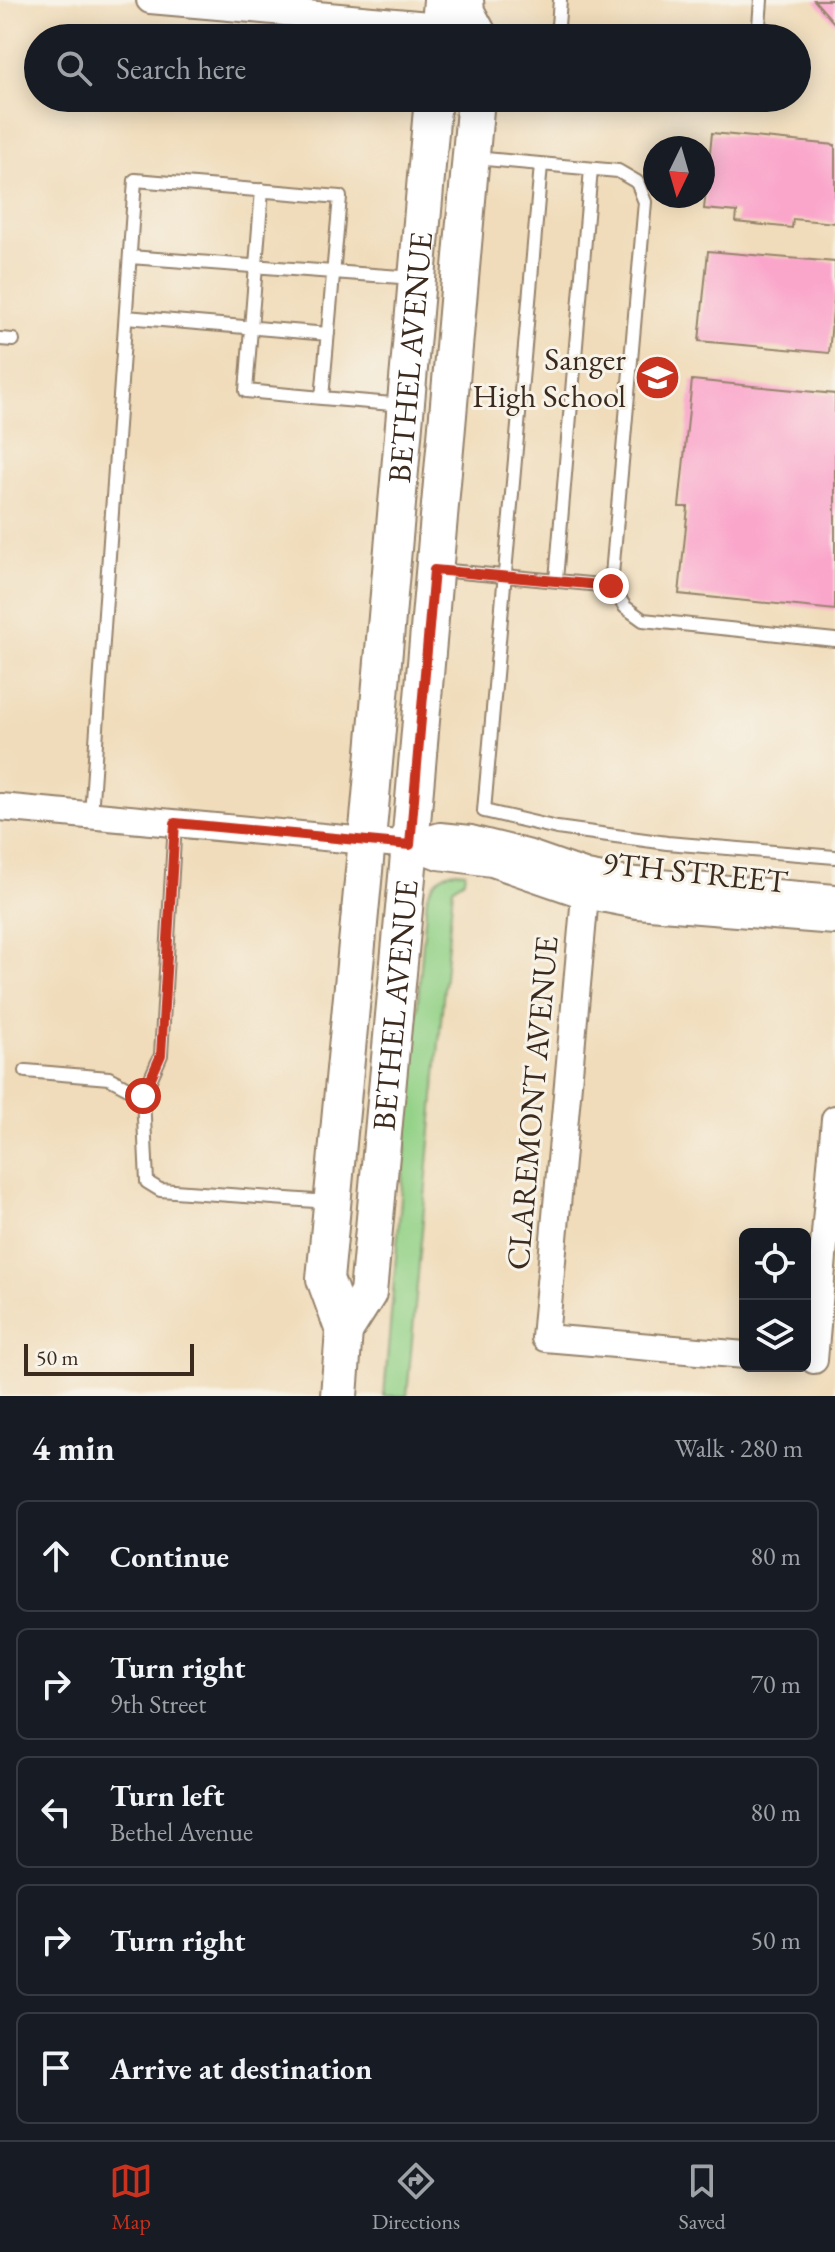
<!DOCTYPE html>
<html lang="en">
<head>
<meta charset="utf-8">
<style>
	:root { --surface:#171b24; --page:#242831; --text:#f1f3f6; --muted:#9ea1a6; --line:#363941; --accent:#c8321e }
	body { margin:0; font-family:"EB Garamond",serif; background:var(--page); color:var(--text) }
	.controls { position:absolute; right:24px; bottom:24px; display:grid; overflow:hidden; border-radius:12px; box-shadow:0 4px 20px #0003 }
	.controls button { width:72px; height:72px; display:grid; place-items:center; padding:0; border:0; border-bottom:2px solid var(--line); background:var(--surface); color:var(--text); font:40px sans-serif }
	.compass { position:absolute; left:643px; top:136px; width:72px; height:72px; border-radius:50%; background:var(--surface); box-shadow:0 4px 20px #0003; rotate:185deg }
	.scale { position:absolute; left:24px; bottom:20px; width:170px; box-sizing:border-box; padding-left:8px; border:4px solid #3b2a1e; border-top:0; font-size:22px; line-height:28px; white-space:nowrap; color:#3b2a1e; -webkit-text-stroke:6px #f7f3e8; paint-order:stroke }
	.stop { position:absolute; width:24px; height:24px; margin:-18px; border:6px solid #c8321e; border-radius:50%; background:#fff }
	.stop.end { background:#c8321e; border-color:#fff; box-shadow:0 2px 8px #0008 }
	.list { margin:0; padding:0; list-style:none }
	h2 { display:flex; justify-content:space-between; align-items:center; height:104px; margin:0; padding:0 32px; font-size:34px }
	h2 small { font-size:26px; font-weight:400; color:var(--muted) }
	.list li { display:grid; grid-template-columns:52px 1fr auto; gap:24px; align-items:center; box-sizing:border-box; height:112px; margin:0 16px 16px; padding:0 16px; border:2px solid var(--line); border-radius:12px }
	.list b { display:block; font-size:30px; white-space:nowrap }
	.list p { margin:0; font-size:26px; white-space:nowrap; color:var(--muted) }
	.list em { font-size:26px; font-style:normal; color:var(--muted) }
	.icon { flex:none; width:44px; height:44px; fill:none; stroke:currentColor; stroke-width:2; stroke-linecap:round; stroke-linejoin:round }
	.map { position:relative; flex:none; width:835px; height:1396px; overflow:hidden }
	.search { position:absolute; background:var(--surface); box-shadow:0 4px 20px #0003; left:24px; right:24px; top:24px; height:88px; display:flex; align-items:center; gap:20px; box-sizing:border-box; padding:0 28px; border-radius:44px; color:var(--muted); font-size:30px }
	.sheet { height:744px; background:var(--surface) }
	nav { display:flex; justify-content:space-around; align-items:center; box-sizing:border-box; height:112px; border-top:2px solid var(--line); background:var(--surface); font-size:22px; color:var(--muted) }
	nav a { display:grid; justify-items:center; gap:4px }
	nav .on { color:var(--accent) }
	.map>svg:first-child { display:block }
</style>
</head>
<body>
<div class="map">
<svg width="835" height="1396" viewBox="0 0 835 1396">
	<rect width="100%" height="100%" fill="#f7f3e8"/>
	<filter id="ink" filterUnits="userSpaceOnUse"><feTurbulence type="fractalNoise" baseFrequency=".0125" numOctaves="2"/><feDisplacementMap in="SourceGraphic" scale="16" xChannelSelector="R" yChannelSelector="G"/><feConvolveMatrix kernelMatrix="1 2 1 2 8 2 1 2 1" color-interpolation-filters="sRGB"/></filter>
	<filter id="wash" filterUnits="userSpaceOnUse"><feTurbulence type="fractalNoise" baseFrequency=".006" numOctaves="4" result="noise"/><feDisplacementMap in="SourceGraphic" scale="32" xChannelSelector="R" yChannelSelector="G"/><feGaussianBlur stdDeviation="1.8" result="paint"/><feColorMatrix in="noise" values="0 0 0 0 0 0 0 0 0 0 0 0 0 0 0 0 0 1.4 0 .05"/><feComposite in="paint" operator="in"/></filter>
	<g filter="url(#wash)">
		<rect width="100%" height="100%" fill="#f0dcba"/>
		<!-- green -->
		<path fill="#94d288" stroke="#687e53" stroke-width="2" d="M 456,871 L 465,872 L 464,879 L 453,888 L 407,1396 L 384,1396 L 427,896 C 433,882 441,873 456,871 Z"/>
		<g id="blocks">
			<!-- building -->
			<path fill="#faa6cb" d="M 814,0 L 835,0 L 835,24 Z
				M 712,133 L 835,145 L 835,223 L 793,219 L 792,228 L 736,222 L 737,212 L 704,209 Z
				M 708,251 L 835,262 L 835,290 L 829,353 L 699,341 Z
				M 692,380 L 835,394 L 835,610 L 679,594 L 688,507 L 679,507 Z"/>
		</g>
	</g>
	<g filter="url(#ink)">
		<use href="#blocks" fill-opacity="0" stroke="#96836c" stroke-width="2"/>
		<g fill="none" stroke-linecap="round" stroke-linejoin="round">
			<defs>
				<path id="service" d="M 557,38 L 560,0
					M 758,38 L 761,0
					M 474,158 L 618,171 L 637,182 L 645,202 L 611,586 L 625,607 L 643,620 L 835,640
					M 541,165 L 484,811 L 557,828 L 667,843 L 835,857
					M 262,190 L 246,391 L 322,398
					M 130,257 L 414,278
					M 126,317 L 328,334
					M 0,339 L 13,340
					M 439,570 L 611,586
					M 556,580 L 591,169
					M 91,815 L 135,180 L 340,197 L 322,398 L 404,405
					M 26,1071 L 109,1078 L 143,1096 L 147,1182 L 160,1190 L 329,1202
					M 143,1096 L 161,1055 L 175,823"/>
				<path id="minor" d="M 150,0 L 440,26
					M 0,807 L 410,845 L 439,856 L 492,863 L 585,895 L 637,905 L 835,921
					M 410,845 L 440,836 L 471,839 L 527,853 L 587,874 L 613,879 L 835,898
					M 587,874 L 545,1338 L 745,1355
					M 814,1360 L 835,1119"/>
				<g id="secondary">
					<path d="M 465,0 L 466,12 L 480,38"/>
					<path d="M 439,38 L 442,0"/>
					<path id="s1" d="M 344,1331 L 368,1293 L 410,845 L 476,98"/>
					<path id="s2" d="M 339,1396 L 344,1331 L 325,1279 L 370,808 L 433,98"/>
				</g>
			</defs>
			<!-- service casing -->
			<use href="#service" stroke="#96836c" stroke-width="16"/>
			<!-- minor casing -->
			<use href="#minor" stroke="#96836c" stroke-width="30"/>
			<!-- secondary casing -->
			<use href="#secondary" stroke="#96836c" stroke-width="40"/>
			<!-- service -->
			<use href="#service" stroke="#fff" stroke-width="12"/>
			<!-- minor -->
			<use href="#minor" stroke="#fff" stroke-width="26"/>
			<!-- secondary -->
			<use href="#secondary" stroke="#fff" stroke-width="36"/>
		</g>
	</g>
	<g fill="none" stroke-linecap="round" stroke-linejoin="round" filter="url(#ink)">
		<!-- route -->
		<path stroke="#c8321e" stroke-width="10" d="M 143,1096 L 161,1055 L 175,823 L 410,845 L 434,570 L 611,586"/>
	</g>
	<!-- icons -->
	<defs>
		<symbol id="school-disc" viewBox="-11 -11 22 22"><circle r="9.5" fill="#c8321e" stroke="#f7f3e8"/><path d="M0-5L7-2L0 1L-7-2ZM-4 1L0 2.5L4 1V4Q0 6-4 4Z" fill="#fff"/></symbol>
	</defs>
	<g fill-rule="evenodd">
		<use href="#school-disc" x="632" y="352" width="51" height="51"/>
	</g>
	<g text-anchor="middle" stroke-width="6" stroke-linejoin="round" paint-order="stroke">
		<!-- street labels -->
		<g font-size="32" fill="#3b2a1e" stroke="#f7f3e8">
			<text dy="11" stroke="none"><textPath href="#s2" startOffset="1046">BETHEL AVENUE</textPath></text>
			<text transform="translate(695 872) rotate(6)" y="11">9TH STREET</text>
			<text dy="11" stroke="none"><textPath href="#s1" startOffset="334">BETHEL AVENUE</textPath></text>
			<text transform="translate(532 1103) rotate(-85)" y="11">CLAREMONT AVENUE</text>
		</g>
		<!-- poi labels -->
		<g font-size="32" fill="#3b2a1e" stroke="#f7f3e8" text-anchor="end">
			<text x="626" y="370">Sanger<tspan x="626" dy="37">High School</tspan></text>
		</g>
	</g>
</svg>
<div class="controls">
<button><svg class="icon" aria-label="locate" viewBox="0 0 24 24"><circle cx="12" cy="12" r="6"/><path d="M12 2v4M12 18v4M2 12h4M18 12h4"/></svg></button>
<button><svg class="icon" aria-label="layers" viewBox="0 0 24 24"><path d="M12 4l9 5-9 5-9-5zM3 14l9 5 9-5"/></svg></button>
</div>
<svg class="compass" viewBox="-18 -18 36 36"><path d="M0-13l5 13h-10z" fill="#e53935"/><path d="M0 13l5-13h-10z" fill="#9ea1a6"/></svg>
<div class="scale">50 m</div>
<div class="stop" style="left:143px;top:1096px"></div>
<div class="stop end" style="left:611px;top:586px"></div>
<div class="search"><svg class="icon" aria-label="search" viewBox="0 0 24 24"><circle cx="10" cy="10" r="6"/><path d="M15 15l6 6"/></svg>Search here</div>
</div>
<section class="sheet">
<h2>4 min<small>Walk · 280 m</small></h2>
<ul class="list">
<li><svg class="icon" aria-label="ahead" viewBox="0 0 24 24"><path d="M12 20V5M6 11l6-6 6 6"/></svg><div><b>Continue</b></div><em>80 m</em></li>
<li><svg class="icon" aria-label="right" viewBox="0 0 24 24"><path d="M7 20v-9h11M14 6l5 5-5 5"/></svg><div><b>Turn right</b><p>9th Street</p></div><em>70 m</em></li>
<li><svg class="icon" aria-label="left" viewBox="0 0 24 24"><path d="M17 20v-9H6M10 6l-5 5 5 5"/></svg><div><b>Turn left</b><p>Bethel Avenue</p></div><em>80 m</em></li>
<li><svg class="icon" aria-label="right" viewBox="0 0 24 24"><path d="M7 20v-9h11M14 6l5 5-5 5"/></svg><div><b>Turn right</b></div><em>50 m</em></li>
<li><svg class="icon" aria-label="arrive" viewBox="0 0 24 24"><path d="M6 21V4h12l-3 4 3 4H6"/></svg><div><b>Arrive at destination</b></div></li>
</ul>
</section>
<nav>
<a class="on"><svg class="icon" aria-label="map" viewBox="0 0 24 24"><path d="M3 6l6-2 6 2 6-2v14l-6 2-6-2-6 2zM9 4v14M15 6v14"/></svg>Map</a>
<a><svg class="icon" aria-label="directions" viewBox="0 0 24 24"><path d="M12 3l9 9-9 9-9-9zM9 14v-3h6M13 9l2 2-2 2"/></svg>Directions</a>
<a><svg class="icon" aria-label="saved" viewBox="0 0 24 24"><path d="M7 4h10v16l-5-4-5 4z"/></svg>Saved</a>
</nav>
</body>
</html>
